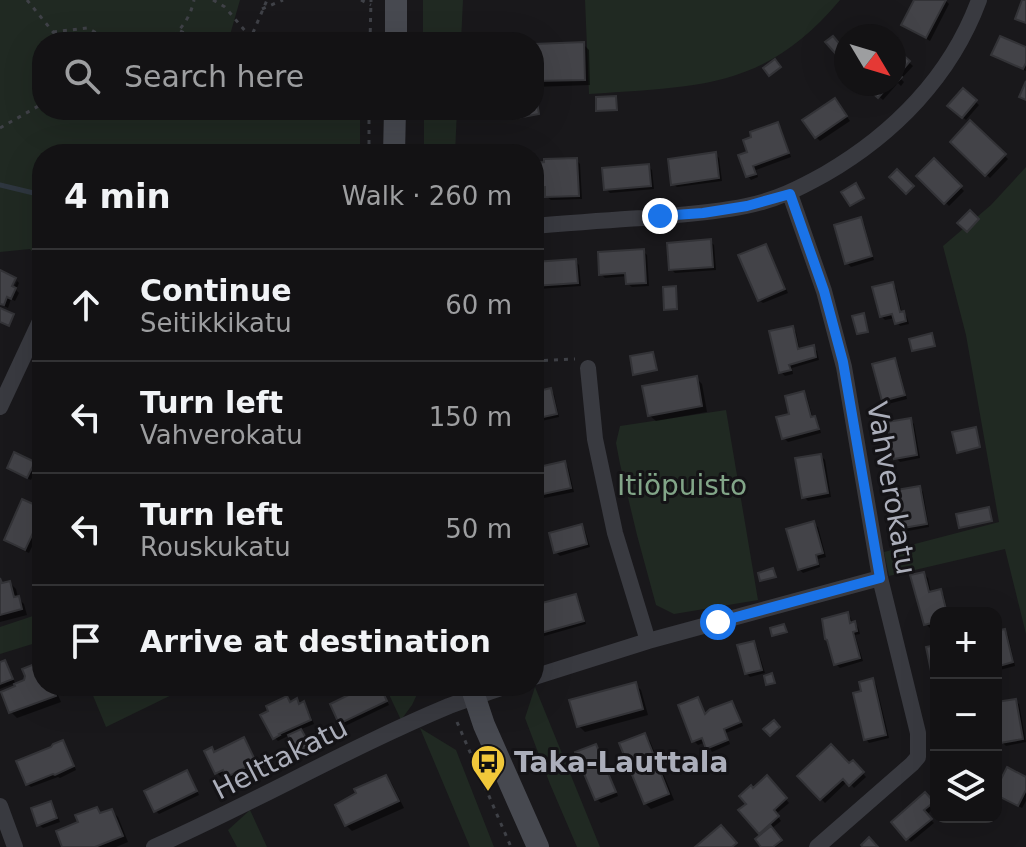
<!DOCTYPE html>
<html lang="en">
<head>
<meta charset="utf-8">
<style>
	:root { --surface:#131214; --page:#202022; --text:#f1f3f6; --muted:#9d9ea0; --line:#323234 }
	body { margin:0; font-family:"DejaVu Sans",sans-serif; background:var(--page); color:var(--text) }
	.controls { position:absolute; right:24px; bottom:24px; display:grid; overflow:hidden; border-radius:16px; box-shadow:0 8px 32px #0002 }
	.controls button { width:72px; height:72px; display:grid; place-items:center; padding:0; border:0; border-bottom:2px solid var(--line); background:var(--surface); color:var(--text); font:40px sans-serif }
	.compass { position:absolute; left:834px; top:24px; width:72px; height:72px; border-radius:50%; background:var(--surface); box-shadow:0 8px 32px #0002; rotate:128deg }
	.stop { position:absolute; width:24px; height:24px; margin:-18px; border:6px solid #1a73e8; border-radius:50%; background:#fff }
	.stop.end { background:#1a73e8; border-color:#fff; box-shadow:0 2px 8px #0008 }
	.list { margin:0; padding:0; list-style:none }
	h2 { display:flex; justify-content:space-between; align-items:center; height:104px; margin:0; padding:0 32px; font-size:34px }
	h2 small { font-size:26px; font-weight:400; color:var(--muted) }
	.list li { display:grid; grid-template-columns:52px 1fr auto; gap:24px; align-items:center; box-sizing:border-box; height:112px; padding:0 32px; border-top:2px solid var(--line) }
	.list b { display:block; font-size:30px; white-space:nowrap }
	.list p { margin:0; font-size:26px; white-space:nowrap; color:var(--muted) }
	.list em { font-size:26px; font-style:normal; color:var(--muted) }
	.icon { flex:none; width:44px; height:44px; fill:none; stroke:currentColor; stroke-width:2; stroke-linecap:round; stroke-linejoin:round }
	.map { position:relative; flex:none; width:1026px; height:847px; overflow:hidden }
	.search { position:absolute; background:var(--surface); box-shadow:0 8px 32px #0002; left:32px; top:32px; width:512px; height:88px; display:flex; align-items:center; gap:20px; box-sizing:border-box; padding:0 28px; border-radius:32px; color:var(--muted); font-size:30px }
	.panel { position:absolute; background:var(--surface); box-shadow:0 8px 32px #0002; left:32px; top:144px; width:512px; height:552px; border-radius:32px }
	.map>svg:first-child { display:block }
</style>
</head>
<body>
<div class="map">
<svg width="1026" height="847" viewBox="0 0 1026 847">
	<rect width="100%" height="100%" fill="#19181b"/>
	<!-- green -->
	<path fill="#202922" d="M 0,0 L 240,0 L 228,42 L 42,42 L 42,110 L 360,110 L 360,154 L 42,154 L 42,264 L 30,249 L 0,252 Z
		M 423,0 L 463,0 L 461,42 L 423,42 Z
		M 585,0 L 840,0 C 765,90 697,86 589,94 Z
		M 424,110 L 457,110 L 455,154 L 424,154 Z
		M 1026,167 L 1026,634 L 1005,549 L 889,576 L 884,552 L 999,522 L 966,335 L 943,246 L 991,205 Z
		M 726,410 L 758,600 L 674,614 L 656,605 L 637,535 L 620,464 L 616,443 L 620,426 Z
		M 42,613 L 42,641 L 0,654 L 0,627 Z
		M 89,686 L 190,686 L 106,727 Z
		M 385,686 L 421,686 L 412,705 L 401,720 Z
		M 535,687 L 600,847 L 577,847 L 550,784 L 525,718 Z
		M 420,728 L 456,750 L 494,847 L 470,847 Z
		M 250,810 L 267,847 L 237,847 L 228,830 Z"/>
	<!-- shadow -->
	<path fill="#0007" d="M 917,0 L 945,0 L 949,4 L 930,41 L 903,25 Z
		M 583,44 L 589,50 L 590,85 L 534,87 L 534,46 Z
		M 894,49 L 913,66 L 901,79 L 904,82 L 901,86 L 898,83 L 883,100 L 865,84 L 894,84 Z
		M 1026,49 L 1026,71 L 998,59 L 994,55 Z
		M 963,90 L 979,105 L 966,120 L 950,106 Z
		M 838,104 L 850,121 L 820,141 L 816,137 Z
		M 970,123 L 1008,159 L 990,178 L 952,142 Z
		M 777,124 L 781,128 L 791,157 L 756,170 L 758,177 L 751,180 L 748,176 L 750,153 Z
		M 715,154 L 719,158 L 722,181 L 677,187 L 673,184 Z
		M 576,160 L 580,164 L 582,199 L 551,200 L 547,197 L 547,190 L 534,191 L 534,165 Z
		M 934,161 L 964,191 L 949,206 L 919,176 Z
		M 648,166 L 652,170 L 654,189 L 610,193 L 606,189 Z
		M 860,220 L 864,223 L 874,260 L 851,267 L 847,263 Z
		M 710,241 L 714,245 L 716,270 L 675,273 L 671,269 Z
		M 766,246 L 769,250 L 788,293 L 763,303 L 759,300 Z
		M 643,251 L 647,255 L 649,286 L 632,287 L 628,284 L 628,276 L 605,278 L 601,274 Z
		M 575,261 L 579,265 L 581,286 L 538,289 L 534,285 L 534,264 Z
		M 0,272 L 6,294 L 10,296 L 17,281 L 19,283 L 16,290 L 19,293 L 15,301 L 11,299 L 8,308 L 0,304 Z
		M 892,284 L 896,288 L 902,313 L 907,317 L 909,324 L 900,326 L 895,318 L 885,320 L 881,316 Z
		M 792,328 L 796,332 L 800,351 L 813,348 L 817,351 L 819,360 L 792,368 L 793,374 L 785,376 L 781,372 Z
		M 895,361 L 898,364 L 907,399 L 888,404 L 884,400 Z
		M 696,378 L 702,384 L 707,412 L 656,421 L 649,415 Z
		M 550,390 L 554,394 L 559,417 L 537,422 L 537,426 L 534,427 L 534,394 Z
		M 804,393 L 807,397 L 813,419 L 818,422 L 821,433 L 788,442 L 784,438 L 792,415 Z
		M 910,420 L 914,424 L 920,458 L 900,462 L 896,458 Z
		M 821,456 L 825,460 L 831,497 L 808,501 L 804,497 Z
		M 34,463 L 37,467 L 31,480 L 13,472 L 9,468 Z
		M 564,463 L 568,467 L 574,492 L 534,500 L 534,470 Z
		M 919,488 L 923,492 L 929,527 L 908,531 L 904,527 Z
		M 42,510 L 42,525 L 29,553 L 10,544 L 6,540 Z
		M 814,524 L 818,527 L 826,557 L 818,559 L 820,567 L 803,573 L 799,569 Z
		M 581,526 L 585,530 L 590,547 L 560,556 L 556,552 Z
		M 536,558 L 540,567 L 534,569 L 534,559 Z
		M 924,574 L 928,578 L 931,593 L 940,591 L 944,595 L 948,613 L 936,613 L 936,626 L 930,628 L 926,624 Z
		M 0,580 L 5,584 L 10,583 L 16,589 L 18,598 L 24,604 L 27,615 L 0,622 Z
		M 575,596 L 579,600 L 586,624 L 534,639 L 534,614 Z
		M 847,615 L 851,618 L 852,624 L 858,627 L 860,634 L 855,635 L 863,661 L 840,668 L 836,664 Z
		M 1004,631 L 1008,635 L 1015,666 L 996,671 L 996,633 Z
		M 754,643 L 757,647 L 765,673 L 750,677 L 746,673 Z
		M 5,662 L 8,666 L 15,683 L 0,689 L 0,664 Z
		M 42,669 L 42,686 L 54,686 L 61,702 L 17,718 L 11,712 L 17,687 Z
		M 872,681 L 876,684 L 889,738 L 869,743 L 866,739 L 863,692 Z
		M 635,684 L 641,690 L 648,715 L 585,732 L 579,726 Z
		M 371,686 L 380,687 L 389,705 L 345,726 L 341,723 Z
		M 287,698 L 291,703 L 296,701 L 301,705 L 304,704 L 307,707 L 314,724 L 299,730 L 309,747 L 299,752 L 290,735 L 278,741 L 275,738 Z
		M 697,699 L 701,703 L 706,715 L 732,703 L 736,707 L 743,726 L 726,733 L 730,744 L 712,752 L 706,742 L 698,745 L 694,741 L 680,706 Z
		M 1015,701 L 1019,704 L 1026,742 L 1006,746 L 1002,742 L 996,704 Z
		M 644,735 L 650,741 L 674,800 L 651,809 L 645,803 Z
		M 244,739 L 247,743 L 259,766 L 232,779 L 227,773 L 221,777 L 217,773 L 215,753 Z
		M 63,742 L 66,746 L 76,770 L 60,778 L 58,777 L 31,787 L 27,784 Z
		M 596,746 L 599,750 L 618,796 L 601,803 L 597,799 Z
		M 853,763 L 866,777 L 854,788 L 848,781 L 825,803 L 799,776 L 849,766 Z
		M 186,773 L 190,776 L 199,795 L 159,814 L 156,811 Z
		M 386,777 L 392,784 L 404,808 L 352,831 L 346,825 Z
		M 767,778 L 789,803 L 776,814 L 781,821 L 771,829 L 782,842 L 775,847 L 764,847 L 763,835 L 741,810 L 749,804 L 753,790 Z
		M 1026,779 L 1026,801 L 1022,808 L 1000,797 L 996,793 Z
		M 925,795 L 936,807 L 926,815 L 934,823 L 911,842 L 894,822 Z
		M 50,803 L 54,807 L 60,822 L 43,828 L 39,825 Z
		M 97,809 L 102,815 L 112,811 L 118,817 L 128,842 L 116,847 L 64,847 L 81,824 Z"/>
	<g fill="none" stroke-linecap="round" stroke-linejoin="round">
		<!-- stream -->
		<path stroke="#2e363f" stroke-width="5" d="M 0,185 L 42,195"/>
	</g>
	<!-- building -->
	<path fill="#434348" stroke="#333337" stroke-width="2" d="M 914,0 L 946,0 L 926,38 L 901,25 Z
		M 1022,0 L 1026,0 L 1026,23 L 1015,19 Z
		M 833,36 L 842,47 L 835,53 L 825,42 Z
		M 1000,36 L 1026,47 L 1026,63 L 1023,69 L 991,55 Z
		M 584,42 L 585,80 L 534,81 L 534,44 Z
		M 894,47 L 910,61 L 899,74 L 902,77 L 896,83 L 894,81 Z
		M 775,59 L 781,67 L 769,76 L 763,68 Z
		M 1026,81 L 1026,100 L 1019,97 Z
		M 863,84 L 890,84 L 878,98 Z
		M 963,88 L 977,100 L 962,118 L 947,106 Z
		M 616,96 L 617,110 L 596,111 L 596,97 Z
		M 835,98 L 847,116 L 815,138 L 802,120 Z
		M 537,102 L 539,114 L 517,118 L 515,110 L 534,110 L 534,103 Z
		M 970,120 L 1006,154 L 985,176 L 950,142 Z
		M 778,122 L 789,153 L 753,166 L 756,174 L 746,177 L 738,155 L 747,152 L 743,140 L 751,137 L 750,132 Z
		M 716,152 L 719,178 L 671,185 L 668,159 Z
		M 577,158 L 579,196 L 545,197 L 545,187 L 534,188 L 534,163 L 544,162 L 544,159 Z
		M 934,158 L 962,186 L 944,204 L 916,176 Z
		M 649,164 L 651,186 L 604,190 L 602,168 Z
		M 897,169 L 914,186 L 906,194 L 889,177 Z
		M 856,183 L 864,198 L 850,206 L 841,192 Z
		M 970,210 L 979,219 L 967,232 L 957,223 Z
		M 861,217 L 872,256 L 845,264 L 834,225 Z
		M 711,239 L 713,267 L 669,270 L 667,243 Z
		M 766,244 L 785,289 L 758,301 L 738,255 Z
		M 644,249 L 646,283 L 626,284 L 625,273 L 599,275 L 598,252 Z
		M 576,259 L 578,283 L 534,286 L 534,262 Z
		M 0,270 L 16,278 L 12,286 L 16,288 L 11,299 L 7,297 L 4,305 L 0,304 Z
		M 893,282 L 900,312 L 904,311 L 906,321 L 895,324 L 892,314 L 880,317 L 872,287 Z
		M 676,286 L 677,309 L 664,310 L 663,287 Z
		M 0,308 L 14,314 L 9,326 L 0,322 Z
		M 864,313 L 868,332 L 857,334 L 852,316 Z
		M 793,326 L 798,349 L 814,345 L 816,357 L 789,365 L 791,370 L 779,373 L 769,331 Z
		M 932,333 L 935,346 L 912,351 L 909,339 Z
		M 653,352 L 657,370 L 633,375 L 630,356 Z
		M 895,358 L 905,395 L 882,401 L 872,364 Z
		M 697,376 L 702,406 L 648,416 L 642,386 Z
		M 551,388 L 557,414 L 534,419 L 534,392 Z
		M 804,391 L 811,417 L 815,416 L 819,429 L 782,439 L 776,417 L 789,414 L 785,396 Z
		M 911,418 L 917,455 L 894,459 L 887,422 Z
		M 976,427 L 980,447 L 957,453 L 952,432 Z
		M 14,452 L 35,462 L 27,478 L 7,468 Z
		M 821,454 L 828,493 L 802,498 L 795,458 Z
		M 565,461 L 571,488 L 534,496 L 534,468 Z
		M 920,486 L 927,524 L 903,528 L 896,490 Z
		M 22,499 L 42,508 L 42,514 L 25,550 L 4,540 Z
		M 989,507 L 992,521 L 959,528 L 956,514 Z
		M 814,521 L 823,553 L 816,555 L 818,564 L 798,570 L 786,529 Z
		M 582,524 L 587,544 L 554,553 L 549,533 Z
		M 773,568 L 776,577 L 760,581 L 758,573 Z
		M 924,572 L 929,592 L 941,589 L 947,613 L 936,613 L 936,622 L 924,625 L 910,575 Z
		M 0,578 L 2,583 L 10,581 L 14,597 L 19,596 L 22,609 L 0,615 Z
		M 576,594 L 584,621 L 534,635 L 534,612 L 540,610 L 538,604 Z
		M 42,601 L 42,613 L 38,614 L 35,603 Z
		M 848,612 L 850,623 L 855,621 L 857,631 L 853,632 L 860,658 L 834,665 L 827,640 L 825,639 L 822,619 Z
		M 784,624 L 787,632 L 772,636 L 770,628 Z
		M 1005,629 L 1013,662 L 996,667 L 996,631 Z
		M 754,641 L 762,670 L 745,674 L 737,645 Z
		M 936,645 L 936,669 L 931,671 L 926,647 Z
		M 5,660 L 13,679 L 0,684 L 0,662 Z
		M 32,665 L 42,667 L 42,686 L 52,686 L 56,696 L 9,713 L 1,692 L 15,686 L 14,684 L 24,680 L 25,676 L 22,669 Z
		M 772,673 L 775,683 L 766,685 L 764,676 Z
		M 873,678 L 886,735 L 864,740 L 853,693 L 861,691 L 859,682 Z
		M 636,682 L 643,709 L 577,727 L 569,700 Z
		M 367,686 L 380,686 L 387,701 L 339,724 L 330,704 Z
		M 287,696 L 290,702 L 297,698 L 299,704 L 304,701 L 311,720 L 279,734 L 280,735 L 273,739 L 260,715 L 268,711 L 266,706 Z
		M 698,697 L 705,714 L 710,709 L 732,701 L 741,722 L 724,729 L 728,740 L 706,749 L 702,738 L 692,742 L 678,705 Z
		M 1016,699 L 1023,739 L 1000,743 L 996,720 L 996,702 Z
		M 774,720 L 780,727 L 770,736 L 763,729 Z
		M 301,729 L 310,745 L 296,752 L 288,735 Z
		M 645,733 L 669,794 L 644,804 L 619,743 Z
		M 244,737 L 256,762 L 227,777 L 223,770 L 215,774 L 204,751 L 212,747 L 214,752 Z
		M 63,740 L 74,766 L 55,775 L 53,774 L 26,785 L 16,761 L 51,747 L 53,744 Z
		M 596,744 L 616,792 L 595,800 L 575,752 Z
		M 831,744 L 849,763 L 853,760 L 864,772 L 849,786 L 843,779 L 820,800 L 797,776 Z
		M 1007,767 L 1026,777 L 1026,790 L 1018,806 L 996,795 L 996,789 Z
		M 187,770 L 197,791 L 154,812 L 144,791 Z
		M 386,775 L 399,801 L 345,826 L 335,805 L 356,793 L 354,789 Z
		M 767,775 L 787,798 L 774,810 L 779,816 L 759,834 L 738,810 L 746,804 L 739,796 L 751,785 L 753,788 Z
		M 925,792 L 934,802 L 924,810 L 932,819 L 906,840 L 891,822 Z
		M 51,801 L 57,818 L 37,826 L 31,808 Z
		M 97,807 L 100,813 L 112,809 L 123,836 L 95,847 L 62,847 L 56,831 L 78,822 L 75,815 Z
		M 721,825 L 737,843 L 732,847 L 695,847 Z
		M 771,826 L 782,840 L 773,847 L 761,847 L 755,839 Z
		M 869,837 L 878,847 L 863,847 L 861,845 Z"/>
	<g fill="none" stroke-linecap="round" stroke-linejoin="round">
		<!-- path -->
		<path stroke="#3f4147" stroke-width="3" stroke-dasharray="4 6" stroke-linecap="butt" d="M 27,0 L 53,32 L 65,42
			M 213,0 L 225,7 L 251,38
			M 361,0 L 371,5
			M 262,9 L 283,0
			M 180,31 L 206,42
			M 53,32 L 87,28 L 114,42
			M 166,42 C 180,31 190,19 194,0
			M 249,42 L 267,0
			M 370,42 L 371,0
			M 305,110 L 306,112
			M 0,128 L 42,104
			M 369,154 L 369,110
			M 534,361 L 575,359
			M 457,722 L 511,847"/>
		<!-- street -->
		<path stroke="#393a40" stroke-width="16" d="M 790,194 L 824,291 L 844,367 L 880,578 L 918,733 L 918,757 L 912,764 L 817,847
			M 534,226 C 570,223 607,220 643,218 C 678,215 713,213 746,206 C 776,200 798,189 825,174 C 894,134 951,76 979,0
			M 588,368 L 595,439 L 615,533 L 648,641
			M 0,407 L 42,317
			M 534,677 L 648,641 L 880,578
			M 0,806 L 15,847
			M 154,847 C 254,803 348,748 449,706 C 467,699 487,693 507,686"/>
		<!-- secondary -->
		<path stroke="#474950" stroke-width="22" d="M 396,0 L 396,42
			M 394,154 L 395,110
			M 471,686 L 484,725 L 538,847"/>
	</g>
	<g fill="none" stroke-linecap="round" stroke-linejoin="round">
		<!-- route -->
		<path stroke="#1a73e8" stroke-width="10" d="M 660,216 L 703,213 L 747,206 L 790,194 L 824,291 L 843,362 L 880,578 L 718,622"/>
	</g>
	<!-- icons -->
	<defs>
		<symbol id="bus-pin" viewBox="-11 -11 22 30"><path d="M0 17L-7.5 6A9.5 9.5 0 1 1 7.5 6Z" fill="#f1c83a" stroke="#141316"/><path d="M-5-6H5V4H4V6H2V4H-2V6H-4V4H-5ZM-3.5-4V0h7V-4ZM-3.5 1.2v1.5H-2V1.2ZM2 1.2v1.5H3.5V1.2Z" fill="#111"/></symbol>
	</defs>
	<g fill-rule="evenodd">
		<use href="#bus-pin" x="468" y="742" width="40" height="54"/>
	</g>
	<g text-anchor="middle" stroke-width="6" stroke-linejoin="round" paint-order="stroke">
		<!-- park labels -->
		<g font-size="28" fill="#82a588" stroke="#141316">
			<text x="682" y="495">Itiöpuisto</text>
		</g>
		<!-- street labels -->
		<g font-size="28" fill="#abaeba" stroke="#141316">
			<text transform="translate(892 488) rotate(80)" y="10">Vahverokatu</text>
			<text transform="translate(280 758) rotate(-27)" y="10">Helttakatu</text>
		</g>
		<!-- poi labels -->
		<g font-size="28" font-weight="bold" fill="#abaeba" stroke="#141316" text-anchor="start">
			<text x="514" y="772">Taka-Lauttala</text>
		</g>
	</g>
</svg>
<div class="controls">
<button>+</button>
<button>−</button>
<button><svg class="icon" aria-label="layers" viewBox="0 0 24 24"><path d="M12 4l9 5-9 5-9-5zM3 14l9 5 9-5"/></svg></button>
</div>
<svg class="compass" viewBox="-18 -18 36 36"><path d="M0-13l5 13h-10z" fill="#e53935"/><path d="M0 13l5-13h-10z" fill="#9d9ea0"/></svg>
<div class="stop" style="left:718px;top:622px"></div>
<div class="stop end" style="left:660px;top:216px"></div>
<div class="search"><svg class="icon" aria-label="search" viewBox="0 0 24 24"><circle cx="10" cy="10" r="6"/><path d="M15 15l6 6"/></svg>Search here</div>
<section class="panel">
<h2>4 min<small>Walk · 260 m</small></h2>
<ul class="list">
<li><svg class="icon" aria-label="ahead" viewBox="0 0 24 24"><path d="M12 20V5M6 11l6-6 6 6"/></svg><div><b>Continue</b><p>Seitikkikatu</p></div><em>60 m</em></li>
<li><svg class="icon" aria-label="left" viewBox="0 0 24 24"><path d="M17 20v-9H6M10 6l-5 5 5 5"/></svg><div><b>Turn left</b><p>Vahverokatu</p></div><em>150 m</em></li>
<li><svg class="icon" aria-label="left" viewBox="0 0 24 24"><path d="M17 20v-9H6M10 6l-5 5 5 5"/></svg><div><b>Turn left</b><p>Rouskukatu</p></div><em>50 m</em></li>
<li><svg class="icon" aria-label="arrive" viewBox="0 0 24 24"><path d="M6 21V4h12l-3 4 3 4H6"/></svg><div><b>Arrive at destination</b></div></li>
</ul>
</section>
</div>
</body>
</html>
